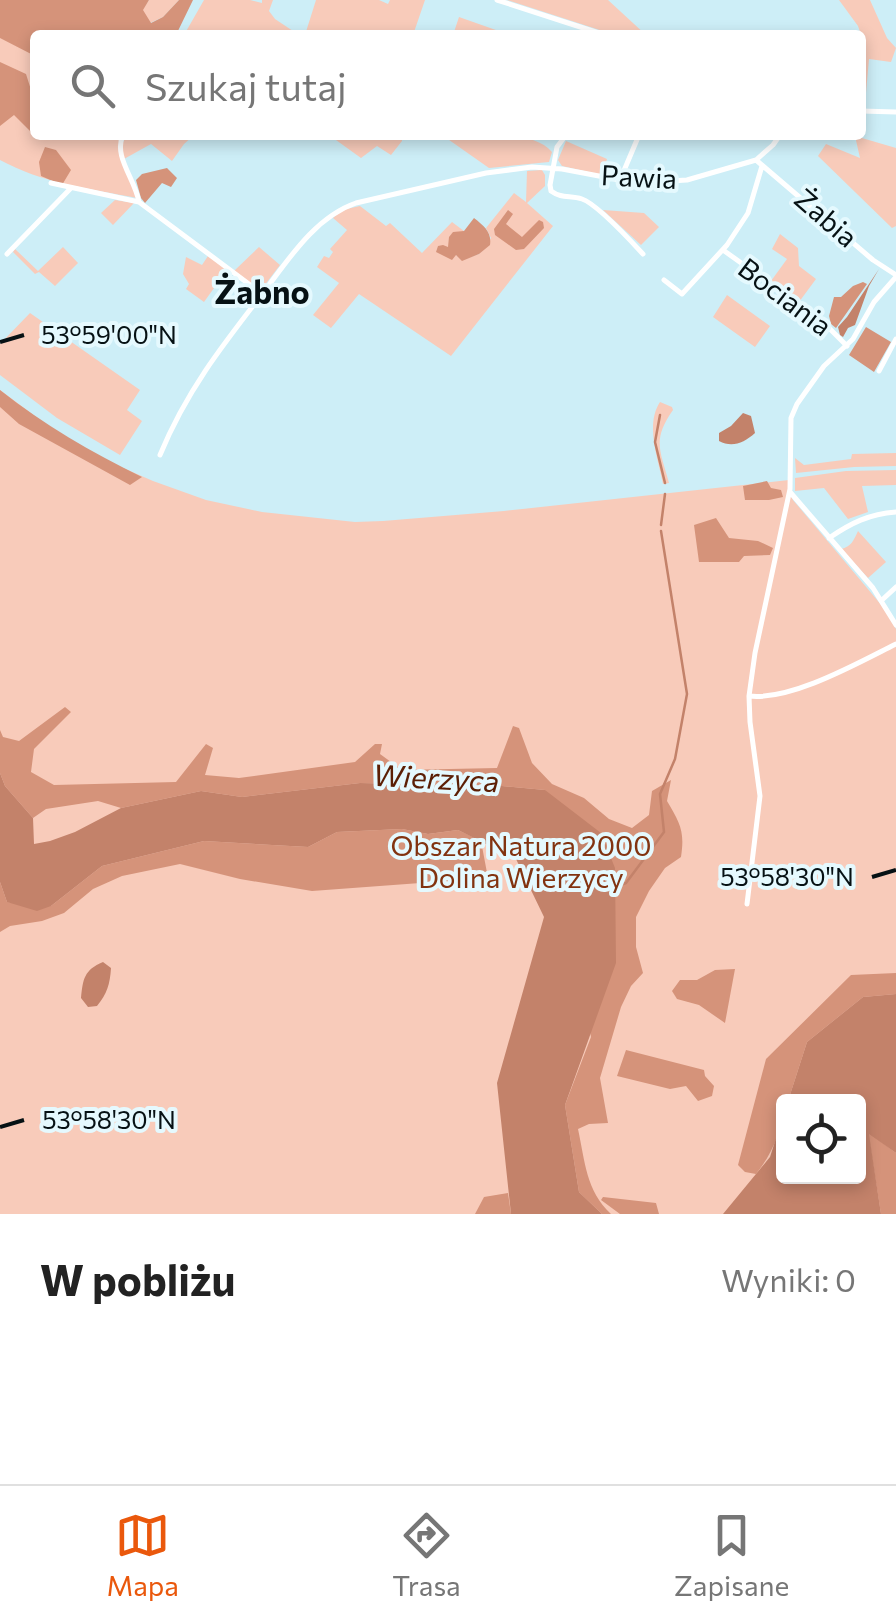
<!DOCTYPE html>
<html lang="pl">
<head>
<meta charset="utf-8">
<style>
	:root { --surface:#fff; --page:#f6f6f6; --text:#222; --muted:#767676; --line:#e0e0e0; --accent:#ea580c }
	body { margin:0; font-family:Commissioner,sans-serif; background:var(--page); color:var(--text) }
	.controls { position:absolute; right:30px; bottom:30px; display:grid; overflow:hidden; border-radius:10px; box-shadow:0 5px 15px #0003 }
	.controls button { width:90px; height:90px; display:grid; place-items:center; padding:0; border:0; border-bottom:2px solid var(--line); background:var(--surface); color:var(--text); font:50px sans-serif }
	.list { margin:0; padding:0; list-style:none }
	h2 { display:flex; justify-content:space-between; align-items:center; height:130px; margin:0; padding:0 40px; font-size:42px }
	h2 small { font-size:32px; font-weight:400; color:var(--muted) }
	.icon { flex:none; width:55px; height:55px; fill:none; stroke:currentColor; stroke-width:2; stroke-linecap:round; stroke-linejoin:round }
	.map { position:relative; flex:none; width:896px; height:1214px; overflow:hidden }
	.search { position:absolute; background:var(--surface); box-shadow:0 5px 15px #0003; left:30px; right:30px; top:30px; height:110px; display:flex; align-items:center; gap:25px; box-sizing:border-box; padding:0 35px; border-radius:10px; color:var(--muted); font-size:38px }
	.sheet { height:270px; background:var(--surface) }
	nav { display:flex; justify-content:space-around; align-items:center; box-sizing:border-box; height:140px; border-top:2px solid var(--line); background:var(--surface); font-size:28px; color:var(--muted) }
	nav a { display:grid; justify-items:center; gap:5px }
	nav .on { color:var(--accent) }
	.map>svg:first-child { display:block }
</style>
</head>
<body>
<div class="map">
<svg width="896" height="1214" viewBox="0 0 896 1214">
	<rect width="100%" height="100%" fill="#cdeef7"/>
	<!-- green -->
	<path fill="#f8cbba" fill-rule="evenodd" d="M 0,0 L 35,35 L 35,135 L 117,135 L 121,146 L 127,135 L 194,135 L 184,144 L 172,161 L 151,144 L 124,159 L 137,198 C 90,189 42,183 0,160 Z
		M 149,0 L 179,0 L 163,17 L 150,23 L 142,10 Z
		M 204,0 L 250,0 L 262,3 L 262,0 L 273,0 L 269,11 L 275,19 L 299,35 L 184,35 Z
		M 316,0 L 379,0 L 388,4 L 390,0 L 425,0 L 413,35 L 305,35 Z
		M 507,0 L 608,0 L 646,35 L 615,35 Z
		M 839,0 L 870,0 L 887,38 L 896,48 L 891,62 L 869,59 L 866,93 L 861,91 L 861,35 L 858,26 Z
		M 459,17 L 510,35 L 453,35 Z
		M 329,135 L 402,135 L 402,141 L 391,155 L 377,146 L 361,158 Z
		M 442,135 C 472,135 532,128 552,152 L 549,162 L 489,168 Z
		M 855,136 L 896,148 L 896,226 L 892,228 L 818,156 L 826,144 L 860,158 Z
		M 566,141 L 607,159 L 602,175 L 562,166 L 558,160 Z
		M 542,170 L 545,175 L 545,186 L 527,203 L 553,226 L 451,356 L 359,294 L 331,328 L 313,315 L 339,283 L 317,267 L 324,256 L 329,258 L 333,252 L 330,249 L 347,230 L 333,218 L 342,210 L 360,206 L 386,226 L 390,223 L 422,253 L 452,222 L 464,231 L 448,248 L 462,260 L 479,254 L 491,238 L 486,228 L 514,193 L 526,202 L 527,171 Z
		M 115,200 L 134,203 L 113,225 L 101,213 Z
		M 603,210 L 644,213 L 659,227 L 641,245 Z
		M 780,234 L 798,248 L 799,266 L 816,279 L 799,302 L 771,281 L 787,259 L 772,249 Z
		M 63,247 L 78,263 L 55,286 L 39,272 L 35,274 L 13,252 L 15,249 L 38,271 Z
		M 259,247 L 280,265 L 264,286 L 256,287 L 234,271 Z
		M 208,256 L 227,270 L 204,302 L 186,289 L 189,284 L 183,274 L 186,257 L 202,265 Z
		M 727,295 L 770,326 L 755,347 L 713,317 Z
		M 30,313 L 140,390 L 127,410 L 142,421 L 120,455 L 57,418 L 0,375 L 0,344 Z
		M 0,390 L 55,431 L 98,457 L 153,481 L 206,500 L 262,512 L 355,522 L 383,521 L 504,511 L 789,480 L 788,490 L 793,500 L 883,607 L 896,629 L 896,1214 L 0,1214 ZM 784,1102 L 858,1102 L 858,1176 L 784,1176 Z
		M 660,402 L 672,407 L 673,410 C 652,440 660,450 669,483 L 663,484 C 658,458 645,425 660,402 Z
		M 896,453 L 896,466 L 854,467 L 796,473 L 795,458 L 804,465 L 851,459 L 852,454 Z
		M 896,470 L 896,485 L 862,486 L 868,512 L 848,519 L 824,488 L 795,491 L 795,478 L 846,471 Z
		M 858,531 L 886,562 L 868,578 L 841,549 C 851,547 854,540 858,531 Z"/>
	<!-- forest -->
	<path fill="#d5937a" d="M 0,0 L 149,0 L 143,10 L 151,23 L 163,17 L 179,0 L 193,0 L 176,35 L 35,35 L 35,56 L 0,38 Z
		M 0,62 L 26,74 L 32,93 L 35,96 L 35,135 L 40,135 L 37,138 L 14,115 L 0,126 Z
		M 45,147 L 56,150 L 71,170 L 62,185 L 41,176 L 39,162 Z
		M 167,168 L 177,178 L 171,187 L 162,183 L 145,203 L 141,198 L 136,180 L 142,174 Z
		M 508,210 L 513,214 L 506,224 L 522,237 L 539,220 L 543,222 L 544,228 L 524,249 L 516,250 L 495,235 L 494,229 Z
		M 474,218 C 484,226 492,232 490,245 L 479,254 L 462,261 L 456,255 L 452,260 L 436,252 L 438,246 L 443,245 L 448,247 L 449,237 L 453,232 L 464,231 Z
		M 863,282 L 867,284 L 836,328 L 831,324 L 829,316 L 834,297 L 841,297 L 853,286 Z
		M 866,327 L 891,342 L 874,372 L 849,355 Z
		M 0,390 C 44,425 91,452 142,477 L 130,485 L 19,424 L 0,407 Z
		M 767,481 L 771,488 L 781,490 L 783,497 L 769,500 L 745,500 L 743,486 Z
		M 716,518 L 729,538 L 758,541 L 773,548 L 770,555 L 744,556 L 739,562 L 699,562 L 694,525 Z
		M 65,707 L 71,712 L 34,749 L 31,772 L 54,785 L 176,782 L 206,744 L 213,748 L 205,775 L 239,778 L 355,762 L 375,744 L 382,744 L 380,754 L 402,770 L 497,768 L 513,726 L 519,728 L 532,763 L 552,784 L 584,798 L 609,819 L 632,828 L 649,815 L 652,791 L 671,780 L 667,801 C 680,823 685,831 681,857 L 665,868 L 649,891 L 636,917 L 636,947 L 643,973 L 631,986 L 621,1007 L 600,1078 L 608,1123 L 589,1124 L 578,1129 C 585,1161 586,1191 611,1214 L 602,1214 L 579,1192 L 565,1105 L 591,1037 L 545,790 L 502,786 L 360,783 L 242,797 L 201,791 L 121,808 L 98,801 L 46,809 L 33,818 L 5,786 L 0,773 L 0,730 L 3,737 L 19,741 Z
		M 402,829 L 428,834 L 458,830 L 481,841 L 488,878 L 312,891 L 240,879 L 180,864 L 122,876 L 93,889 L 64,913 L 42,921 L 10,926 L 0,932 L 0,882 L 7,902 L 51,906 L 102,866 L 204,841 L 308,847 L 337,832 Z
		M 735,969 L 725,1023 L 699,1005 L 677,999 L 672,991 L 680,980 L 697,980 L 715,970 Z
		M 896,973 L 896,994 L 863,997 L 807,1042 L 788,1101 L 784,1102 C 783,1128 773,1153 756,1174 L 745,1172 L 738,1165 L 766,1059 L 851,975 Z
		M 626,1050 L 704,1070 L 705,1076 L 714,1086 L 712,1096 L 698,1101 L 686,1086 L 670,1089 L 617,1076 Z
		M 868,1132 L 896,1153 L 896,1214 L 881,1214 Z
		M 508,1193 L 511,1214 L 475,1214 L 484,1197 Z
		M 603,1197 L 656,1203 L 659,1214 L 620,1214 L 601,1200 Z"/>
	<!-- water -->
	<path fill="#c3826a" d="M 879,269 L 869,286 L 855,325 L 848,328 L 843,337 L 840,335 L 838,327 L 847,317 Z
		M 743,413 L 751,416 L 755,433 C 744,443 732,448 719,441 L 719,433 L 731,426 Z
		M 0,773 L 5,786 L 33,818 L 34,844 L 50,841 L 75,832 L 121,808 L 201,791 L 242,797 L 360,783 L 502,786 L 545,790 L 601,833 L 615,868 L 616,963 L 565,1105 L 579,1192 L 602,1214 L 511,1214 L 497,1083 L 544,917 L 516,859 L 458,830 L 428,834 L 402,829 L 337,832 L 308,847 L 204,841 L 102,866 L 51,906 L 37,911 L 7,902 L 0,882 Z
		M 103,962 L 111,968 C 110,984 107,994 97,1006 L 88,1007 L 81,998 C 83,979 84,970 103,962 Z
		M 896,994 L 896,1153 L 869,1134 L 881,1214 L 723,1214 L 770,1157 L 783,1117 L 784,1176 L 858,1176 L 858,1102 L 788,1101 L 807,1042 L 863,997 Z"/>
	<g fill="none" stroke-linecap="round" stroke-linejoin="round">
		<!-- stream -->
		<path stroke="#c3826a" stroke-width="2.5" d="M 660,415 L 655,442 L 665,483
			M 661,525 L 665,494
			M 615,887 L 626,883 L 664,832 L 660,794 L 675,759 L 687,694 L 661,531"/>
		<!-- street -->
		<path stroke="#fff" stroke-width="5" d="M 497,0 L 605,35
			M 861,111 L 896,112
			M 123,135 C 113,156 135,179 139,202
			M 566,135 L 557,147 L 550,185 L 551,191 C 562,199 570,195 582,199 C 597,204 631,241 643,254
			M 756,160 L 873,260 L 896,275
			M 620,180 L 639,135
			M 51,183 L 139,202 L 261,293
			M 723,250 L 821,320 L 847,346
			M 7,254 L 71,188
			M 664,280 L 682,294 L 727,245 L 748,213 L 762,166
			M 879,371 L 896,339
			M 160,455 C 186,392 221,347 263,293 C 288,260 315,217 356,203 L 486,173 L 532,167 L 562,169 L 620,180 L 653,182 L 687,180 L 756,160 L 773,145 L 780,135
			M 790,492 L 873,588 L 896,625
			M 829,538 C 851,523 869,514 896,512
			M 882,600 L 896,587
			M 749,696 C 791,701 858,663 896,644
			M 747,904 L 760,796 L 750,722 L 749,696 L 755,653 L 790,489 L 791,418 L 797,404 L 824,366 L 853,339 L 874,302 L 896,277"/>
	</g>
	<!-- ticks -->
	<path fill="none" stroke="#061114" stroke-width="4" d="M 0,342 L 24,335M 872,877 L 896,870M 0,1127 L 24,1120"/>
	<g text-anchor="middle" stroke-width="8" stroke-linejoin="round" paint-order="stroke">
		<!-- street labels -->
		<g font-size="28" fill="#061114" stroke="#e5f9fe">
			<text transform="translate(639 177) rotate(3)" y="10">Pawia</text>
			<text transform="translate(826 218) rotate(41)" y="10">Żabia</text>
			<text transform="translate(785 297) rotate(37)" y="10">Bociania</text>
		</g>
		<!-- park labels -->
		<g font-size="28" fill="#823310" stroke="#e5f9fe">
			<text x="521" y="856">Obszar Natura 2000<tspan x="521" dy="32">Dolina Wierzycy</tspan></text>
		</g>
		<!-- water labels -->
		<g font-size="30" font-style="italic" fill="#5b1f05" stroke="#e5f9fe">
			<text transform="translate(436 779) rotate(3)" y="10">Wierzyca</text>
		</g>
		<!-- quarter labels -->
		<g font-size="32" font-weight="bold" fill="#061114" stroke="#e5f9fe">
			<text x="262" y="304">Żabno</text>
		</g>
	</g>
	<g font-size="25" text-anchor="middle" fill="#061114" stroke="#e5f9fe" stroke-width="8" stroke-linejoin="round" paint-order="stroke">
		<text x="109" y="344">53°59'00"N</text>
		<text x="787" y="886">53°58'30"N</text>
		<text x="109" y="1129">53°58'30"N</text>
	</g>
</svg>
<div class="controls">
<button><svg class="icon" aria-label="locate" viewBox="0 0 24 24"><circle cx="12" cy="12" r="6"/><path d="M12 2v4M12 18v4M2 12h4M18 12h4"/></svg></button>
</div>
<div class="search"><svg class="icon" aria-label="search" viewBox="0 0 24 24"><circle cx="10" cy="10" r="6"/><path d="M15 15l6 6"/></svg>Szukaj tutaj</div>
</div>
<section class="sheet">
<h2>W pobliżu<small>Wyniki: 0</small></h2>
<ul class="list">
</ul>
</section>
<nav>
<a class="on"><svg class="icon" aria-label="map" viewBox="0 0 24 24"><path d="M3 6l6-2 6 2 6-2v14l-6 2-6-2-6 2zM9 4v14M15 6v14"/></svg>Mapa</a>
<a><svg class="icon" aria-label="directions" viewBox="0 0 24 24"><path d="M12 3l9 9-9 9-9-9zM9 14v-3h6M13 9l2 2-2 2"/></svg>Trasa</a>
<a><svg class="icon" aria-label="saved" viewBox="0 0 24 24"><path d="M7 4h10v16l-5-4-5 4z"/></svg>Zapisane</a>
</nav>
</body>
</html>
